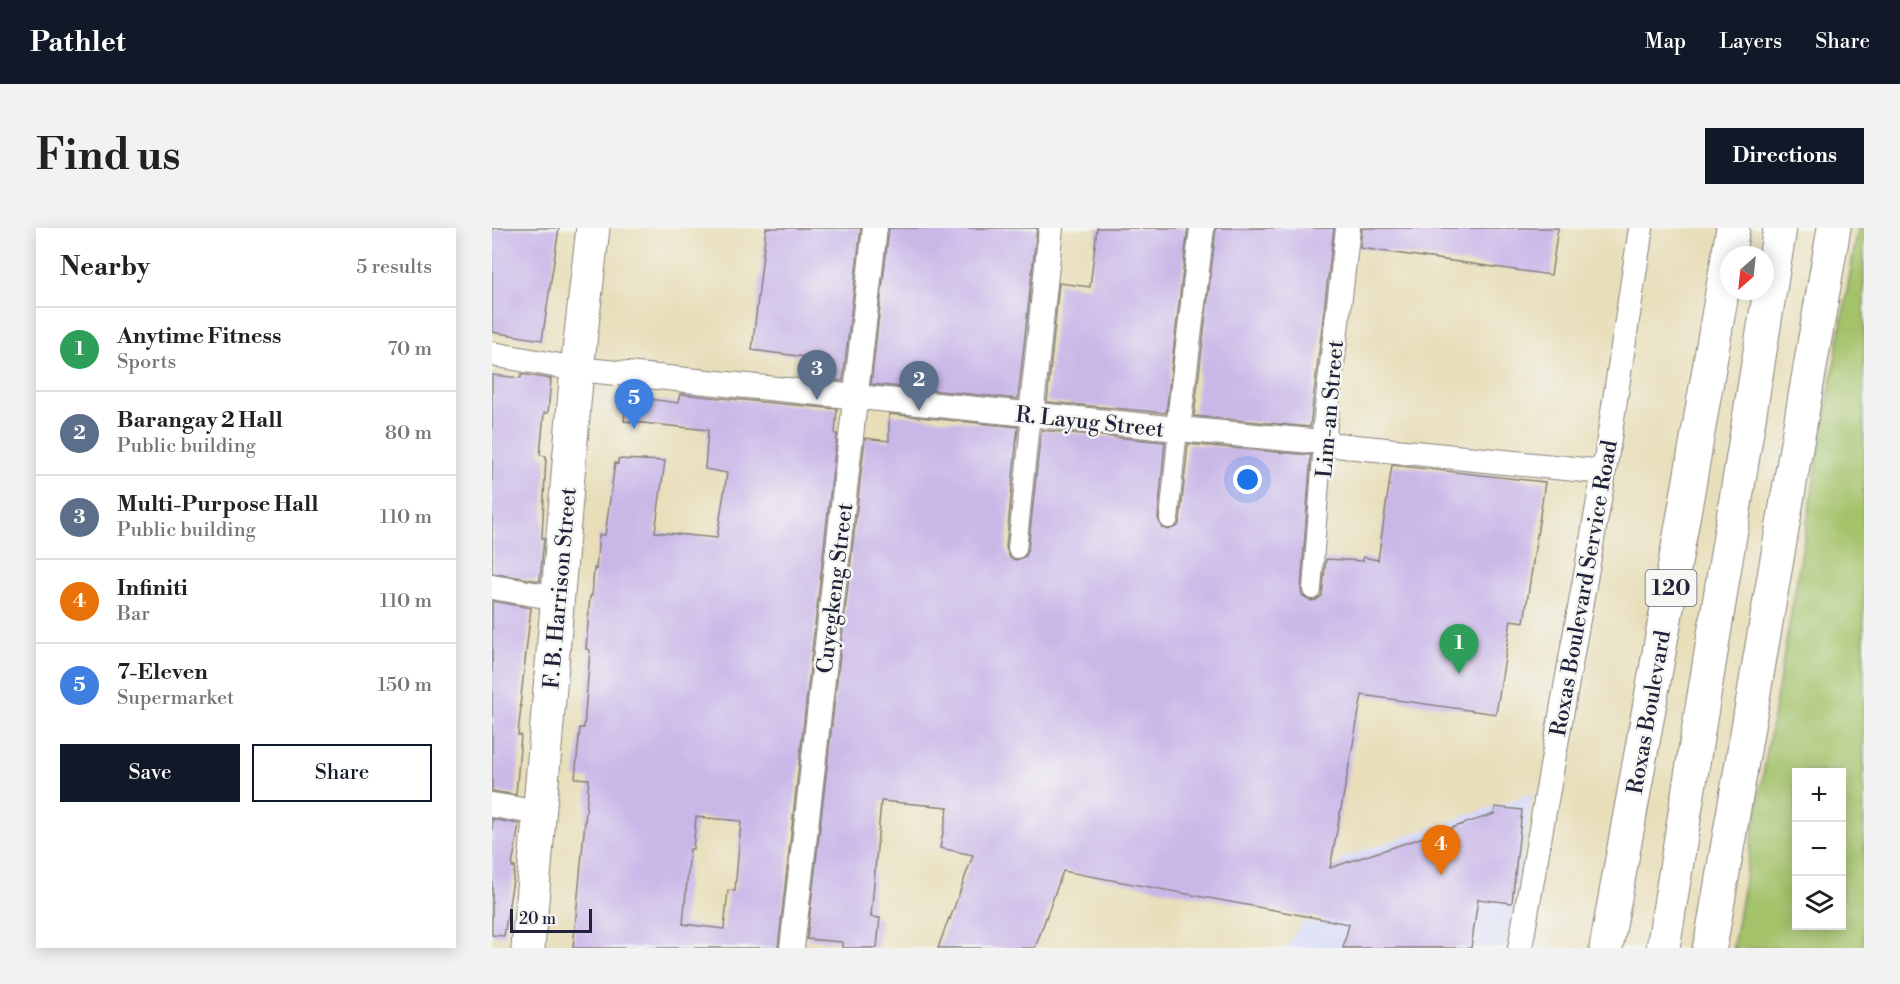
<!DOCTYPE html>
<html lang="en">
<head>
<meta charset="utf-8">
<style>
	:root { --surface:#fff; --page:#f2f2f2; --text:#202124; --muted:#757577; --line:#e0e0e0; --accent:#111827 }
	body { margin:0; font-family:"Libre Bodoni",serif; background:var(--page); color:var(--text) }
	.controls { position:absolute; right:18px; bottom:18px; display:grid; overflow:hidden; border-radius:0px; box-shadow:0 3px 15px #0003 }
	.controls button { width:54px; height:54px; display:grid; place-items:center; padding:0; border:0; border-bottom:2px solid var(--line); background:var(--surface); color:var(--text); font:30px sans-serif }
	.compass { position:absolute; left:1228px; top:18px; width:54px; height:54px; border-radius:50%; background:var(--surface); box-shadow:0 3px 15px #0003; rotate:207deg }
	.scale { position:absolute; left:18px; bottom:15px; width:82px; box-sizing:border-box; padding-left:6px; border:3px solid #22223b; border-top:0; font-size:16px; line-height:21px; white-space:nowrap; color:#22223b; -webkit-text-stroke:4px #f6f6f2; paint-order:stroke }
	.you { position:absolute; left:756px; top:252px; width:21px; height:21px; margin:-15px; border:4px solid #fff; border-radius:50%; background:#1a73e8; box-shadow:0 0 0 9px #1a73e833 }
	.badge { display:grid; place-items:center; width:39px; height:39px; border-radius:50%; background:var(--accent); color:#fff; font-size:20px; font-weight:700 }
	.pin { position:absolute; translate:-50% -50px; filter:drop-shadow(0 2px 3px #0008) }
	.pin::after { content:''; position:absolute; top:32px; width:21px; height:18px; background:inherit; clip-path:polygon(0 0,100% 0,50% 100%) }
	.list { margin:0; padding:0; list-style:none }
	h2 { display:flex; justify-content:space-between; align-items:center; height:78px; margin:0; padding:0 24px; font-size:26px }
	h2 small { font-size:20px; font-weight:400; color:var(--muted) }
	.list li { display:grid; grid-template-columns:39px 1fr auto; gap:18px; align-items:center; box-sizing:border-box; height:84px; padding:0 24px; border-top:2px solid var(--line) }
	.list b { display:block; font-size:22px; white-space:nowrap }
	.list p { margin:0; font-size:20px; white-space:nowrap; color:var(--muted) }
	.list em { font-size:20px; font-style:normal; color:var(--muted) }
	.actions { display:flex; gap:12px; padding:18px 24px }
	.actions a { flex:1; padding:14px 0; border:2px solid var(--accent); border-radius:0px; text-align:center; font-size:21px; color:var(--accent) }
	.actions .main { background:var(--accent); color:#fff }
	.icon { flex:none; width:33px; height:33px; fill:none; stroke:currentColor; stroke-width:2; stroke-linecap:round; stroke-linejoin:round }
	.map { position:relative; flex:none; width:1372px; height:720px; overflow:hidden; border-radius:0px }
	header { display:flex; align-items:center; gap:36px; box-sizing:border-box; height:84px; padding:0 30px; background:var(--accent); color:#fff }
	header strong { font-size:28px }
	nav { display:flex; gap:33px; margin-inline-start:auto; font-size:21px }
	.intro { display:flex; align-items:center; justify-content:space-between; box-sizing:border-box; height:144px; padding:0 36px }
	h1 { margin:0; font-size:42px }
	.button { padding:15px 27px; border-radius:0px; background:var(--accent); color:#fff; font-size:21px; font-weight:700 }
	main { display:flex; gap:36px; padding:0 36px }
	aside { flex:1; background:var(--surface); border-radius:0px; box-shadow:0 3px 15px #0003 }
	.map>svg:first-child { display:block }
</style>
</head>
<body>
<header>
<strong>Pathlet</strong>
<nav><a>Map</a><a>Layers</a><a>Share</a></nav>
</header>
<div class="intro"><h1>Find us</h1><a class="button">Directions</a></div>
<main>
<aside>
<h2>Nearby<small>5 results</small></h2>
<ul class="list">
<li><span class="badge" style="background:#2e9e5b">1</span><div><b>Anytime Fitness</b><p>Sports</p></div><em>70 m</em></li>
<li><span class="badge" style="background:#5c6f8a">2</span><div><b>Barangay 2 Hall</b><p>Public building</p></div><em>80 m</em></li>
<li><span class="badge" style="background:#5c6f8a">3</span><div><b>Multi-Purpose Hall</b><p>Public building</p></div><em>110 m</em></li>
<li><span class="badge" style="background:#e8710a">4</span><div><b>Infiniti</b><p>Bar</p></div><em>110 m</em></li>
<li><span class="badge" style="background:#3f7fe0">5</span><div><b>7-Eleven</b><p>Supermarket</p></div><em>150 m</em></li>
</ul>
<div class="actions"><a class="main">Save</a><a>Share</a></div>
</aside>
<div class="map">
<svg width="1372" height="720" viewBox="0 0 1372 720">
	<rect width="100%" height="100%" fill="#f6f6f2"/>
	<filter id="ink" filterUnits="userSpaceOnUse"><feTurbulence type="fractalNoise" baseFrequency=".0167" numOctaves="2"/><feDisplacementMap in="SourceGraphic" scale="12" xChannelSelector="R" yChannelSelector="G"/><feConvolveMatrix kernelMatrix="1 2 1 2 8 2 1 2 1" color-interpolation-filters="sRGB"/></filter>
	<filter id="wash" filterUnits="userSpaceOnUse"><feTurbulence type="fractalNoise" baseFrequency=".008" numOctaves="4" result="noise"/><feDisplacementMap in="SourceGraphic" scale="24" xChannelSelector="R" yChannelSelector="G"/><feGaussianBlur stdDeviation="1.35" result="paint"/><feColorMatrix in="noise" values="0 0 0 0 0 0 0 0 0 0 0 0 0 0 0 0 0 1.4 0 .05"/><feComposite in="paint" operator="in"/></filter>
	<g filter="url(#wash)">
		<rect width="100%" height="100%" fill="#e8deb9"/>
		<!-- built -->
		<path fill="#d4d8f9" d="M 1041,565 L 1013,720 L 794,720 L 811,693 L 830,696 L 850,630 Z"/>
		<!-- green -->
		<path fill="#a4c26a" stroke="#637252" stroke-width="1.5" fill-rule="evenodd" d="M 1366,0 L 1372,0 L 1372,720 L 1241,720 ZM 1304,544 L 1350,544 L 1350,698 L 1304,698 Z"/>
		<g id="blocks">
			<!-- building -->
			<path fill="#c9b7e8" fill-rule="evenodd" d="M 0,0 L 67,0 L 50,112 L 0,104 Z
				M 274,0 L 369,0 L 351,153 L 319,150 L 321,130 L 260,122 Z
				M 397,0 L 545,0 L 526,171 L 379,156 Z
				M 605,0 L 696,0 L 674,185 L 555,174 L 567,55 L 598,59 Z
				M 724,0 L 842,0 L 818,199 L 702,188 Z
				M 870,0 L 1066,0 L 1059,47 L 868,20 Z
				M 29,146 L 59,151 L 56,185 L 52,185 L 48,227 L 54,228 L 50,310 L 52,310 L 48,353 L 0,345 L 0,147 L 29,150 Z
				M 188,166 L 345,181 L 343,206 L 345,206 L 286,720 L 81,720 L 97,551 L 83,550 L 88,500 L 92,500 L 98,422 L 94,421 L 98,368 L 100,368 L 102,340 L 104,341 L 107,307 L 113,307 L 123,235 L 126,236 L 126,231 L 173,233 L 163,304 L 225,310 L 235,245 L 213,241 L 216,202 L 132,193 L 135,168 L 186,175 ZM 204,589 L 249,593 L 243,663 L 236,662 L 232,701 L 191,696 L 198,621 L 201,621 Z
				M 397,186 L 526,199 L 514,320 L 518,330 L 524,332 L 534,328 L 536,322 L 549,202 L 673,214 L 666,290 L 670,300 L 676,302 L 686,298 L 688,292 L 696,216 L 819,227 L 809,361 L 810,367 L 819,373 L 824,372 L 830,368 L 834,331 L 871,333 L 871,329 L 886,332 L 900,237 L 1053,254 L 1032,394 L 1019,392 L 1004,486 L 870,467 L 838,640 L 1002,586 L 1003,579 L 1030,582 L 1020,675 L 986,671 L 979,720 L 851,720 L 857,696 L 571,643 L 543,720 L 446,720 L 457,690 L 458,691 L 481,627 L 448,620 L 456,579 L 389,573 L 379,689 L 388,690 L 385,720 L 350,720 L 350,714 L 315,711 L 373,210 L 397,213 Z
				M 0,373 L 39,380 L 28,478 L 29,478 L 26,507 L 29,507 L 24,567 L 0,563 Z
				M 0,591 L 27,596 L 20,639 L 23,639 L 12,708 L 0,707 Z"/>
		</g>
	</g>
	<g filter="url(#ink)">
		<use href="#blocks" fill-opacity="0" stroke="#85807a" stroke-width="1.5"/>
		<g fill="none" stroke-linecap="round" stroke-linejoin="round">
			<defs>
				<path id="pedestrian" d="M 677,291 L 686,201
					M 525,321 L 539,187
					M 820,362 L 831,214"/>
				<path id="minor" d="M 0,126 L 85,141 L 686,201 L 831,214 L 844,217 L 1112,244
					M 539,187 L 559,0
					M 686,201 L 710,0
					M 831,214 L 856,0
					M 0,359 L 66,370
					M 0,577 L 48,585
					M 300,720 L 383,0
					M 1028,720 L 1112,244 L 1149,0"/>
				<path id="secondary" d="M 36,720 L 85,141 L 101,0"/>
				<path id="primary" d="M 1217,720 L 1219,714 L 1342,0"/>
				<path id="trunk" d="M 1114,720 L 1198,252 L 1241,0
					M 1171,720 L 1288,0"/>
			</defs>
			<!-- pedestrian casing -->
			<use href="#pedestrian" stroke="#85807a" stroke-width="20"/>
			<!-- minor casing -->
			<use href="#minor" stroke="#85807a" stroke-width="26"/>
			<!-- secondary casing -->
			<use href="#secondary" stroke="#85807a" stroke-width="35"/>
			<!-- primary casing -->
			<use href="#primary" stroke="#85807a" stroke-width="35"/>
			<!-- trunk casing -->
			<use href="#trunk" stroke="#85807a" stroke-width="35"/>
			<!-- pedestrian -->
			<use href="#pedestrian" stroke="#fff" stroke-width="18"/>
			<!-- minor -->
			<use href="#minor" stroke="#fff" stroke-width="24"/>
			<!-- secondary -->
			<use href="#secondary" stroke="#fff" stroke-width="33"/>
			<!-- primary -->
			<use href="#primary" stroke="#fff" stroke-width="33"/>
			<!-- trunk -->
			<use href="#trunk" stroke="#fff" stroke-width="33"/>
		</g>
	</g>
	<g text-anchor="middle" stroke-width="5" stroke-linejoin="round" paint-order="stroke">
		<!-- shield labels -->
		<rect fill="#f6f6f2" stroke="#626272" stroke-width="1.5" x="1153.5" y="342" width="51" height="36" rx="4.5"/>
		<g font-size="21" font-weight="bold" fill="#22223b">
			<text x="1179" y="367">120</text>
		</g>
		<!-- street labels -->
		<g font-size="22" fill="#22223b" stroke="#f6f6f2">
			<text transform="translate(837 181) rotate(-85)" y="8">Lim-an Street</text>
			<text transform="translate(598 193) rotate(6)" y="8">R. Layug Street</text>
			<text transform="translate(67 360) rotate(-85)" y="8">F. B. Harrison Street</text>
			<text transform="translate(342 360) rotate(-83)" y="8">Cuyegkeng Street</text>
			<text transform="translate(1091 360) rotate(-80)" y="8">Roxas Boulevard Service Road</text>
			<text transform="translate(1156 484) rotate(-80)" y="8">Roxas Boulevard</text>
		</g>
	</g>
</svg>
<div class="controls">
<button>+</button>
<button>−</button>
<button><svg class="icon" aria-label="layers" viewBox="0 0 24 24"><path d="M12 4l9 5-9 5-9-5zM3 14l9 5 9-5"/></svg></button>
</div>
<svg class="compass" viewBox="-18 -18 36 36"><path d="M0-13l5 13h-10z" fill="#e53935"/><path d="M0 13l5-13h-10z" fill="#757577"/></svg>
<div class="scale">20 m</div>
<div class="you"></div>
<div class="pin badge" style="left:967px;top:446px;background:#2e9e5b">1</div>
<div class="pin badge" style="left:427px;top:183px;background:#5c6f8a">2</div>
<div class="pin badge" style="left:325px;top:172px;background:#5c6f8a">3</div>
<div class="pin badge" style="left:949px;top:647px;background:#e8710a">4</div>
<div class="pin badge" style="left:142px;top:201px;background:#3f7fe0">5</div>
</div>
</main>
</body>
</html>
